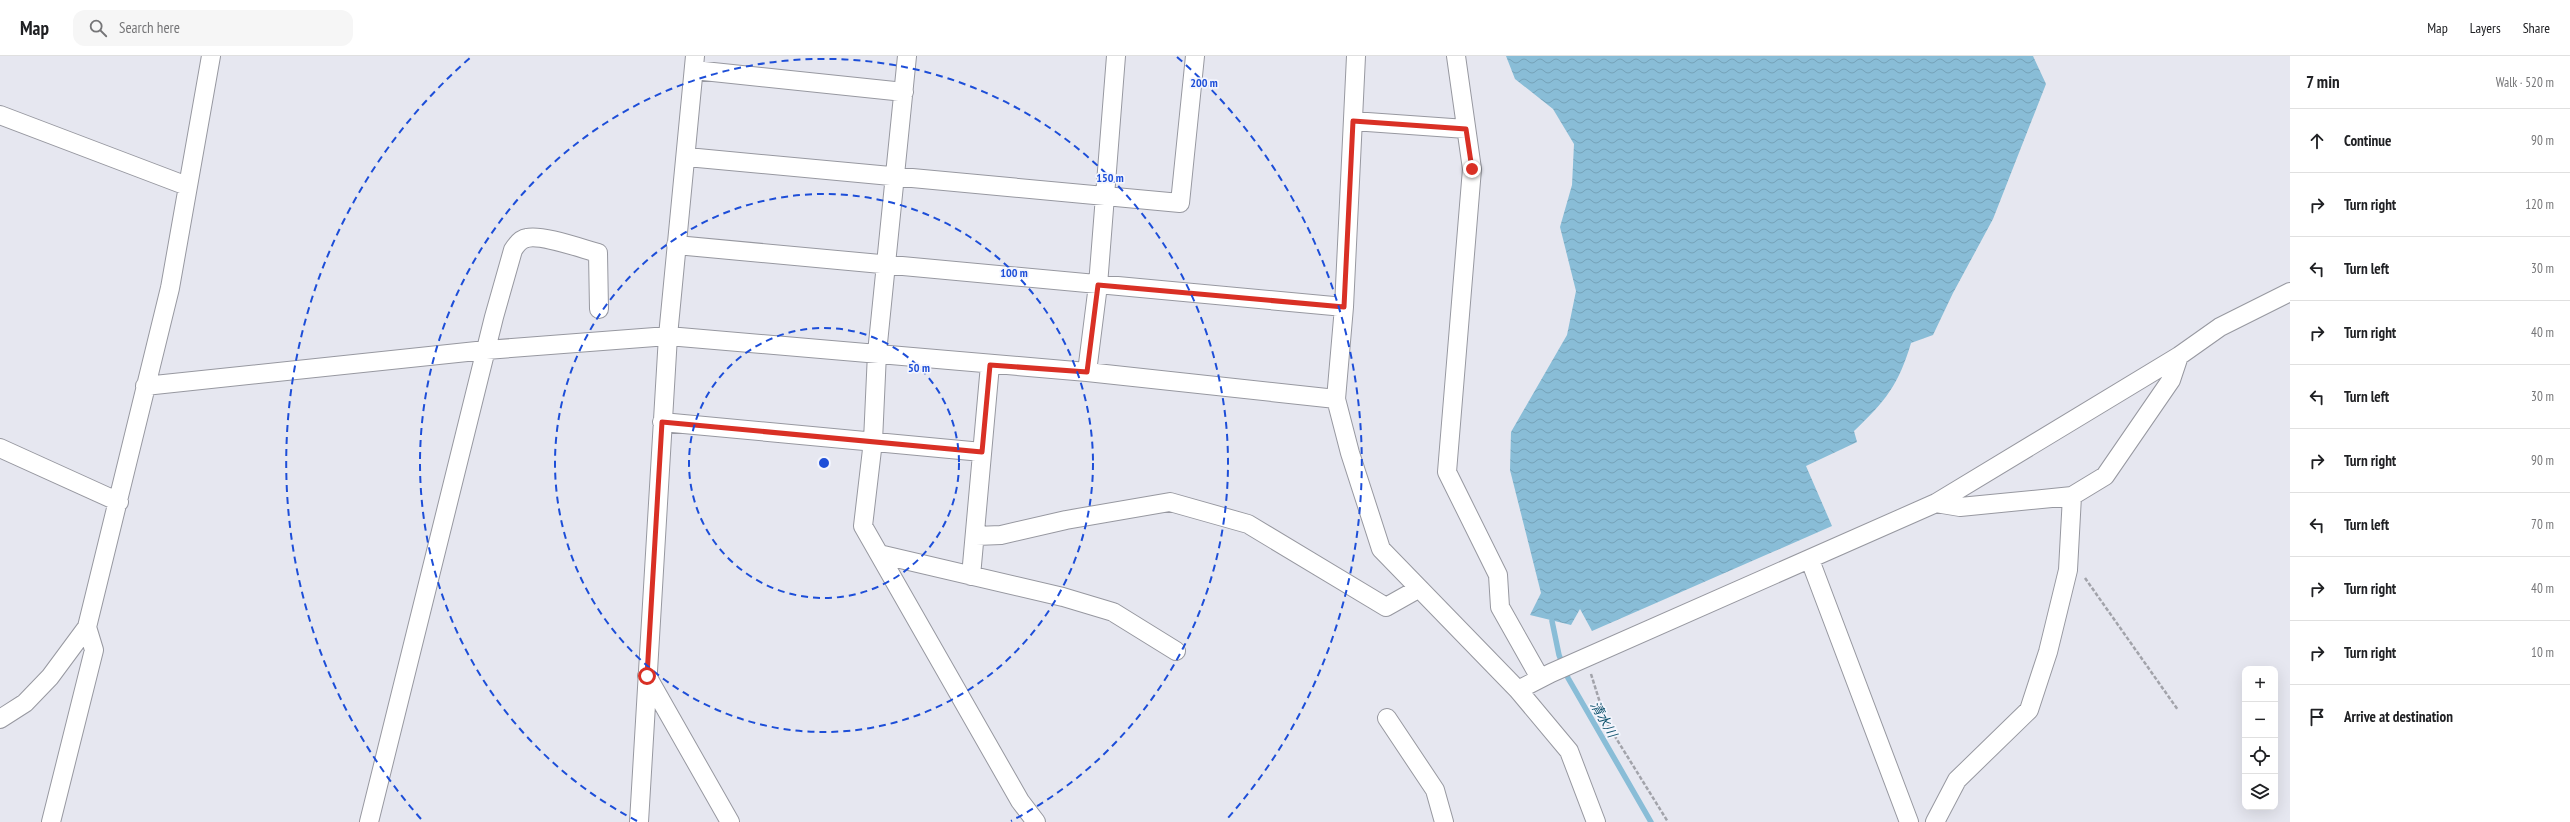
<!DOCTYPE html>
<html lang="en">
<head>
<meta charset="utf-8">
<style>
	:root { --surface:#fff; --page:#f6f6f6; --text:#202124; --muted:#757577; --line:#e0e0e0 }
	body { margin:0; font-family:"PT Sans Narrow","Noto Sans JP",sans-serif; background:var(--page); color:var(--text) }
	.controls { position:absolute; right:12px; bottom:12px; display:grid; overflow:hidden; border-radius:8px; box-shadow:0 4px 16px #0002 }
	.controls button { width:36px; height:36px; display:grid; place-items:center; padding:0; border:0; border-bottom:1px solid var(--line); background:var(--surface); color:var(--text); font:20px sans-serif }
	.stop { position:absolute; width:12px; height:12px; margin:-9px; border:3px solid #d93025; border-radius:50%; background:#fff }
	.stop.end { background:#d93025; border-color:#fff; box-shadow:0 1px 4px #0008 }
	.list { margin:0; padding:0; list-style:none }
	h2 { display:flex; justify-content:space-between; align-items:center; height:52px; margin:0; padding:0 16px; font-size:17px }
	h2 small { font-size:13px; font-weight:400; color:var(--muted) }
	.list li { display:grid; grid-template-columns:26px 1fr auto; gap:12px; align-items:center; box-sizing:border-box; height:64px; padding:0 16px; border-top:1px solid var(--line) }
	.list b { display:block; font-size:15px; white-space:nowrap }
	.list em { font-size:13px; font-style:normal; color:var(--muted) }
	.icon { flex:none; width:22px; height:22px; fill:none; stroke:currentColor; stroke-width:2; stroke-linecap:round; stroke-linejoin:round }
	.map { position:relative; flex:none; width:2290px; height:766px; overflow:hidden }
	header { display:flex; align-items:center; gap:24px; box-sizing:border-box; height:56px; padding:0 20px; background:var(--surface); border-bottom:1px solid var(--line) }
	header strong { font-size:19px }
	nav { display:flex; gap:22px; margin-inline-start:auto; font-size:14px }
	.search { width:280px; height:36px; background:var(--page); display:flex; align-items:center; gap:10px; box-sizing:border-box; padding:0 14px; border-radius:12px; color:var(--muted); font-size:15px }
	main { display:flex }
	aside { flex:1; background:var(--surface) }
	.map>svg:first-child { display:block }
</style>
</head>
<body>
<header>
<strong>Map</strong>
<div class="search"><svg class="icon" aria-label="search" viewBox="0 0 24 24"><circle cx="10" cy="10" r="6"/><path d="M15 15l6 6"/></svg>Search here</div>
<nav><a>Map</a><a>Layers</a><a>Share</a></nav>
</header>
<main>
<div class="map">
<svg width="2290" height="766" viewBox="0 0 2290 766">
	<defs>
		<pattern id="water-waves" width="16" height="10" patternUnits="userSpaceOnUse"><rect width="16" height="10" fill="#89bdd7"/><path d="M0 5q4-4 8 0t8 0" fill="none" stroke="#75a2b8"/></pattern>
	</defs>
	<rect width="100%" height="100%" fill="#e6e7f0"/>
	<!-- water -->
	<path fill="url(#water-waves)" d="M 1506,0 L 2033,0 L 2046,28 L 1993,163 L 1953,237 L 1933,279 L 1911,287 C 1899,328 1885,346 1854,375 L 1857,386 L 1806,410 L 1832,470 L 1592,575 L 1580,553 L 1571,569 L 1530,559 L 1541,537 L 1510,414 L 1511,376 L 1567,279 L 1576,235 L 1560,171 L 1572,129 L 1574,88 L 1553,53 L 1515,23 Z"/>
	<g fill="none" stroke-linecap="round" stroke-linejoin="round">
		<!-- stream -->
		<path stroke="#89bdd7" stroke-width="5.5" d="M 1552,565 L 1559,599 L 1568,622 L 1651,766"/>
		<defs>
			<path id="minor" d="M 907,0 L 877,297 L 873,385 L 863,470 L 1020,745 L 1036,766
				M 1356,0 L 1344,251 L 1336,343 L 1350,397 L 1381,493 L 1518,634 L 1569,695 L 1596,766
				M 1456,0 L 1472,113 L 1447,416 L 1498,519 L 1500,551 L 1540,622
				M 694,14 L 904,36
				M 0,59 L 187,130
				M 1353,65 L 1466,73
				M 687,101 L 1180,147 L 1195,0
				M 676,189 L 1344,251
				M 1087,316 L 1098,229 L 1116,0
				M 145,330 L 486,294 L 668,280 L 1087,316 L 1336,343
				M 662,366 L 982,396
				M 0,392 L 119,446
				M 1936,447 L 1960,451 L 2072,440
				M 976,480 L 1001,479 L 1066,464 L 1170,446 L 1248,468 L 1386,551 L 1418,533
				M 879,498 L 1063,541 L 1113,556 L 1176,595
				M 1810,504 L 1909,766
				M 971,520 L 990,309
				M 647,620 L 730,766
				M 1518,634 L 1551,617 L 1936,447 L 2179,300 L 2220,271 L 2290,236
				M 1387,662 L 1435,734 L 1444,766
				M 0,663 L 25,647 L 50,621 L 87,571 L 170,232 L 211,0
				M 51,766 L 94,594 L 87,571
				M 369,766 L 494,261 L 513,194 C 516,189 520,183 527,182 C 541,178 583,193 598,197 L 599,253
				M 639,766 L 668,280 L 695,0
				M 1935,766 L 1957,724 L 2029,654 L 2048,596 L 2068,514 L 2072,440 L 2105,420 L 2171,324 L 2179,300"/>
		</defs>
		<!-- minor casing -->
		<use href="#minor" stroke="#9798a0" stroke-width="20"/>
		<!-- path -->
		<path stroke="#a2a3aa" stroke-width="2.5" stroke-dasharray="4 2" stroke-linecap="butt" d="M 2085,522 L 2178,654
			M 1591,618 L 1606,666 L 1668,766"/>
		<!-- minor -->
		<use href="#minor" stroke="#fff" stroke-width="18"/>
	</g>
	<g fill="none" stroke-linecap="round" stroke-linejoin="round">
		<!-- route -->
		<path stroke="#d93025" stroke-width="5" d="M 647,620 L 662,366 L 982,396 L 990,309 L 1087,316 L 1098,229 L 1344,251 L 1353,65 L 1466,73 L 1472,113"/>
	</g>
	<!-- distance rings -->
	<g fill="none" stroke="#1d4ed8" stroke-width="2" stroke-dasharray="7 5">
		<circle cx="824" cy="407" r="135"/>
		<circle cx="824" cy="407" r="269"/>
		<path d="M637 765A404 404 0 1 1 1011 765"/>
		<path d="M421 763A538 538 0 0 1 471 1M1177 1A538 538 0 0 1 1227 763"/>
	</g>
	<g text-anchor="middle" stroke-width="3.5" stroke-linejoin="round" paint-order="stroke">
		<!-- water labels -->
		<g font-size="13" font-style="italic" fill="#11536e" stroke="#f3f5fd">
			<text transform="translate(1604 663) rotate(60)" y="5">清水川</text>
		</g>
	</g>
	<circle cx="824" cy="407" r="6" fill="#1d4ed8" stroke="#f3f5fd" stroke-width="2"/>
	<g font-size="12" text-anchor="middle" font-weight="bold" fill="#1d4ed8" stroke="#f3f5fd" stroke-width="3.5" stroke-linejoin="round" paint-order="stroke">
		<text x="1204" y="31">200 m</text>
		<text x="1110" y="126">150 m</text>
		<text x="1014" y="221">100 m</text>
		<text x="919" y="316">50 m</text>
	</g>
</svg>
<div class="controls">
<button>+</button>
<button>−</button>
<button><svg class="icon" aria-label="locate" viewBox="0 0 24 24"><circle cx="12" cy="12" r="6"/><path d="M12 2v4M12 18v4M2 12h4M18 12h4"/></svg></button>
<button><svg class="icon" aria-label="layers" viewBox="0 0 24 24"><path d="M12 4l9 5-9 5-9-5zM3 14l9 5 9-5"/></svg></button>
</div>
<div class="stop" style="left:647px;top:620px"></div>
<div class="stop end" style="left:1472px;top:113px"></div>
</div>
<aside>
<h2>7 min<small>Walk · 520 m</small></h2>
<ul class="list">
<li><svg class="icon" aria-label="ahead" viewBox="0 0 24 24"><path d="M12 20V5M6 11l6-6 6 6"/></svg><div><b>Continue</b></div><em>90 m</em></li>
<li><svg class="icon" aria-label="right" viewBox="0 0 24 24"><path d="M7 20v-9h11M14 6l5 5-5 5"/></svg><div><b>Turn right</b></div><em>120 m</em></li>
<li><svg class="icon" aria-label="left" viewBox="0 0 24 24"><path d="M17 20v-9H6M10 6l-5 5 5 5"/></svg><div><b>Turn left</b></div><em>30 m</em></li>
<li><svg class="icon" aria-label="right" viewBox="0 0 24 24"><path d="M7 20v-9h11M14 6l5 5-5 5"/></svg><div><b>Turn right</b></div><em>40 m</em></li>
<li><svg class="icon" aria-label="left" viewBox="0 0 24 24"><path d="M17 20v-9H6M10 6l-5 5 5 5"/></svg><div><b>Turn left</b></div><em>30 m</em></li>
<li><svg class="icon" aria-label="right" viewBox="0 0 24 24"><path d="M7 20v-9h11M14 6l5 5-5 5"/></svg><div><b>Turn right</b></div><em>90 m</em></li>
<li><svg class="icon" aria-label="left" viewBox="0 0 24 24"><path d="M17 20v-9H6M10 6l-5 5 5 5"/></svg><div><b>Turn left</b></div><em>70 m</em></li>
<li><svg class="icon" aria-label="right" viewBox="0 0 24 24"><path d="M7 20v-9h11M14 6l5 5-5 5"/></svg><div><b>Turn right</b></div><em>40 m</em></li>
<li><svg class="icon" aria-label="right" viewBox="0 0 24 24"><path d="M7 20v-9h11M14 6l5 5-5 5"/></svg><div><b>Turn right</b></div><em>10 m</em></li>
<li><svg class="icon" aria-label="arrive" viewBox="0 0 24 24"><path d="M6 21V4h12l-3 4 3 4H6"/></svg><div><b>Arrive at destination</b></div></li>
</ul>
</aside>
</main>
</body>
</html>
